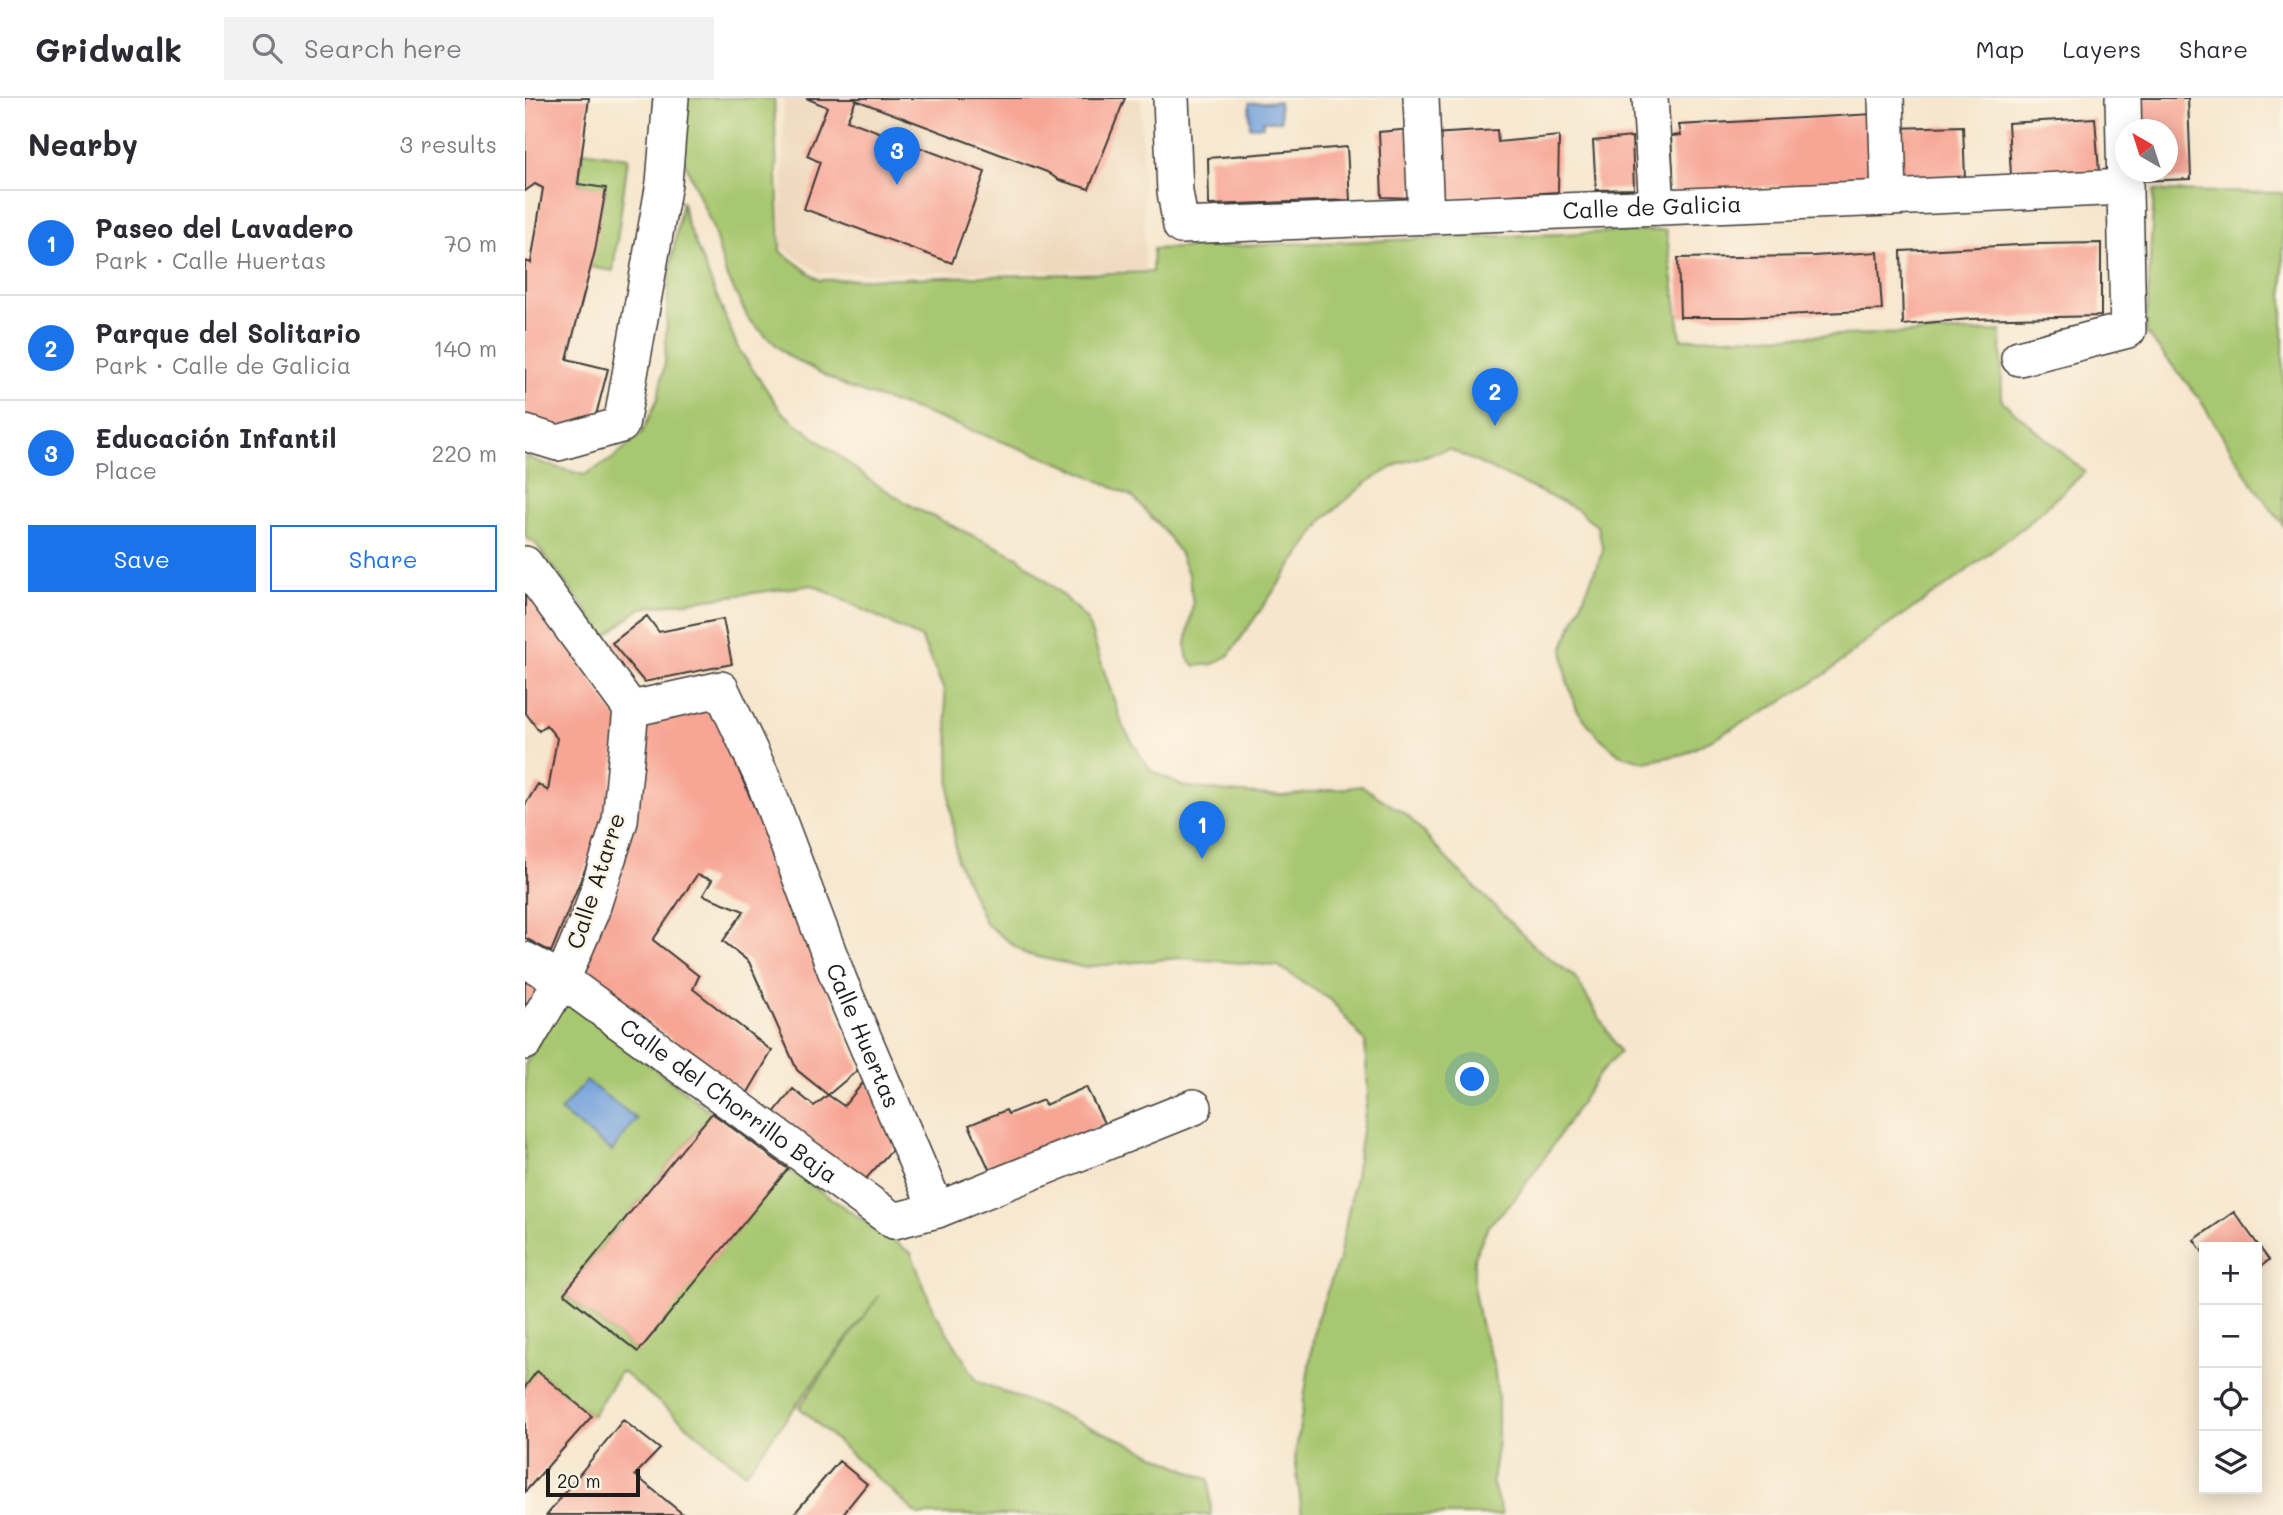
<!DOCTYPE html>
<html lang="en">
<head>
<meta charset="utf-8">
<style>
	:root { --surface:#fff; --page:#f2f2f3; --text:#2b2b33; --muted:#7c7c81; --line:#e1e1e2; --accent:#1a73e8 }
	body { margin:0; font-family:Mali,sans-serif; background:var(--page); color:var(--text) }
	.controls { position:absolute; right:21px; bottom:21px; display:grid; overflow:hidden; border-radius:0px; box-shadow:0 4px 18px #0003 }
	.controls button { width:63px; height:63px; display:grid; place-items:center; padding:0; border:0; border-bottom:2px solid var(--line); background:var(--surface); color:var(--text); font:35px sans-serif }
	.compass { position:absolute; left:1590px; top:21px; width:63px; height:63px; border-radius:50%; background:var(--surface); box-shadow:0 4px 18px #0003; rotate:321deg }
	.scale { position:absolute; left:21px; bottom:18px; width:94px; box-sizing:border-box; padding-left:7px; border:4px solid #1c1c1c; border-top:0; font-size:19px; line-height:24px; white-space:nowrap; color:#1c1c1c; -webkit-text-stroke:5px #fcf5e5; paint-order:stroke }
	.you { position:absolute; left:948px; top:982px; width:24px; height:24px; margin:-18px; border:5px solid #fff; border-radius:50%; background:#1a73e8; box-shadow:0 0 0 10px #1a73e833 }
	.badge { display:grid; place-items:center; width:46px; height:46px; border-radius:50%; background:var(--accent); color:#fff; font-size:23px; font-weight:700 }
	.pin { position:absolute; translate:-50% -58px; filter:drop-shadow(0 2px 4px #0008) }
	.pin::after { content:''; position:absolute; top:37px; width:24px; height:21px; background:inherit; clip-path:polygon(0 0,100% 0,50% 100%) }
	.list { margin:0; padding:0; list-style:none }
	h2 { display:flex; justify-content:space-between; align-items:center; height:91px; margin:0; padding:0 28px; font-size:30px }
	h2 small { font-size:23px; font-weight:400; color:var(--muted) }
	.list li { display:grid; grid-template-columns:46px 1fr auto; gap:21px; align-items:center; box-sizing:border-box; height:105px; padding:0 28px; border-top:2px solid var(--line) }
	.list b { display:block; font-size:26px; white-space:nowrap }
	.list p { margin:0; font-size:23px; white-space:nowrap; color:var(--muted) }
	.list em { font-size:23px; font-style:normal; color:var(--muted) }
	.actions { display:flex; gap:14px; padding:21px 28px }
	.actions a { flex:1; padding:16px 0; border:2px solid var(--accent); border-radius:0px; text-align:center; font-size:24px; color:var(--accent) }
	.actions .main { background:var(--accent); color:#fff }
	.icon { flex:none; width:38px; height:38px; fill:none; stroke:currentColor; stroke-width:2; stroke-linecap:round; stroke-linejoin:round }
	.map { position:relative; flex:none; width:1758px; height:1417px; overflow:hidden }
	header { display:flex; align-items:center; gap:42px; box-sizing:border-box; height:98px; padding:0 35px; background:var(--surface); border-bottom:2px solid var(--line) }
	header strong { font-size:33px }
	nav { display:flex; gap:38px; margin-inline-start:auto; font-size:24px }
	.search { width:490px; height:63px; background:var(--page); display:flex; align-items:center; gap:18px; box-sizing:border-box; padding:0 24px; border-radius:0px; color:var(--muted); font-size:26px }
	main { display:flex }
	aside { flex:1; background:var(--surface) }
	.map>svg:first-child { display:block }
</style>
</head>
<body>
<header>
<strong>Gridwalk</strong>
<div class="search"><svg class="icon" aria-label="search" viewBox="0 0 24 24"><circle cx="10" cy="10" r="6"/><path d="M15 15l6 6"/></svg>Search here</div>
<nav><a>Map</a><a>Layers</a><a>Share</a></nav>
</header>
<main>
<aside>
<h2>Nearby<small>3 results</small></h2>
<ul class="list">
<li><span class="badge">1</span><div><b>Paseo del Lavadero</b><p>Park · Calle Huertas</p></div><em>70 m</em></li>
<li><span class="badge">2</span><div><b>Parque del Solitario</b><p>Park · Calle de Galicia</p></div><em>140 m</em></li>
<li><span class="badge">3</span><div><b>Educación Infantil</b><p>Place</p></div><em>220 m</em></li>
</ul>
<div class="actions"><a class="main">Save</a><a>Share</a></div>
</aside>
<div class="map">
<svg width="1758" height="1417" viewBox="0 0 1758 1417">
	<rect width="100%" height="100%" fill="#fcf5e5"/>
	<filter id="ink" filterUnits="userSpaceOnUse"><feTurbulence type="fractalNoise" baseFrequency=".0143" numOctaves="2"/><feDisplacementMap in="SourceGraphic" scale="14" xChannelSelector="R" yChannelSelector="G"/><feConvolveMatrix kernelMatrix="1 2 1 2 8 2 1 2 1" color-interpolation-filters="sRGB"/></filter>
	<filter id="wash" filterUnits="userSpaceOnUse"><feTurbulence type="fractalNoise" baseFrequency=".00686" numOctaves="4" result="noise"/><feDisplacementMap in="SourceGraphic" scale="28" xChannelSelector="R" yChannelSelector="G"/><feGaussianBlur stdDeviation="1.57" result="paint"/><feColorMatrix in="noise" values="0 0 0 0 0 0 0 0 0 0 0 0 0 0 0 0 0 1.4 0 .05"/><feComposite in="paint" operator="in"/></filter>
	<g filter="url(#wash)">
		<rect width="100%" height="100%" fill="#f6e6cd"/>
		<!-- built -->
		<path fill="#eed7bb" d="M 259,0 L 616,0 L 620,172 L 295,175 L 256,148 Z"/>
		<!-- green -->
		<path fill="#a7c770" stroke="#627246" stroke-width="2" d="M 151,0 L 249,0 L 255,153 L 294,182 L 627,174 L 628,151 L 1141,132 L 1156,241 L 1476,233 L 1477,303 L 1560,374 L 1501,427 L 1427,484 L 1353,534 L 1301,576 L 1248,609 L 1159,656 L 1120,664 L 1094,656 L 1072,637 L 1052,612 L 1041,579 L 1038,550 L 1078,453 L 1073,429 L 1052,411 L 924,351 L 875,365 L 841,385 L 800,420 L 704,557 L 689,566 L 670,568 L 662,559 L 661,546 L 668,506 L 664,478 L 654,454 L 639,433 L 608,399 L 548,370 L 394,313 L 324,290 L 263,258 L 224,222 L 200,174 L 188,130 L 158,60 Z
			M 58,53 L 103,60 L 88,173 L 65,169 L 81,91 L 53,86 Z
			M 1629,93 L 1758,95 L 1758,427 L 1726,384 L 1674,300 L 1621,235 Z
			M 157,103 L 161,123 L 213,250 L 257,314 L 346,383 L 392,411 L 493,459 L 539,498 L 562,522 L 598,629 L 625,672 L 657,688 L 704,694 L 758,698 L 837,688 L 883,718 L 920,759 L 1010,849 L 1050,879 L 1095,954 L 1075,975 L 1020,1059 L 988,1103 L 963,1128 L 949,1159 L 949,1193 L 955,1225 L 969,1268 L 973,1300 L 973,1343 L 967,1383 L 977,1417 L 777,1417 L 770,1359 L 791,1223 L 814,1161 L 830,1079 L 843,995 L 840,944 L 807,903 L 753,868 L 655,860 L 557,869 L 500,856 L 460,825 L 432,762 L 425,706 L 424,644 L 419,592 L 396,540 L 288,487 L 116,510 L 81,538 L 10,445 L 0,439 L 0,358 L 20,366 L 59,377 L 87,361 L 117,335 L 133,300 L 140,264 L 144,178 Z
			M 40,901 L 187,1015 L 39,1195 L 112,1253 L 263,1071 L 386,1155 L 408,1211 L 452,1283 L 595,1341 L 684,1382 L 686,1417 L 393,1417 L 274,1309 L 354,1198 L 220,1375 L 96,1273 L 67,1318 L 13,1274 L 0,1289 L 0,967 Z"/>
		<!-- water -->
		<path fill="#73a1db" stroke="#485e7c" stroke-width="2" d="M 754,3 L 756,23 L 738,23 L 738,28 L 725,29 L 724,5 Z
			M 61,983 L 112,1021 L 87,1053 L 35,1013 Z"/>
		<g id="blocks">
			<!-- building -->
			<path fill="#f7a594" d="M 0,0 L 64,0 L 53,86 L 81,90 L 70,153 L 42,261 L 83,271 L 70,321 L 43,330 L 0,323 L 0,163 L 6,165 L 18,90 L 10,86 L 0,93 Z
				M 281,0 L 600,0 L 564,91 L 534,82 L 522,74 L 331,2 L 322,22 L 460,74 L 427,165 L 279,111 L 295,64 L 282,58 L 302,9 Z
				M 1610,0 L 1663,0 L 1666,81 L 1613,83 L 1613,74 L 1643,74 L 1643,32 L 1611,32 Z
				M 1349,16 L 1352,84 L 1149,93 L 1146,38 L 1156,37 L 1154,27 Z
				M 1570,20 L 1574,73 L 1486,77 L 1483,25 Z
				M 1438,28 L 1440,81 L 1371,83 L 1369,30 Z
				M 886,31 L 889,100 L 857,99 L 854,34 Z
				M 972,32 L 973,44 L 1034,38 L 1033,94 L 905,102 L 906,36 Z
				M 1107,39 L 1109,91 L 1071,92 L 1068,43 Z
				M 822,49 L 825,102 L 684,107 L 683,60 Z
				M 1576,145 L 1576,218 L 1446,221 L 1378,227 L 1376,153 L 1513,146 Z
				M 1353,154 L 1357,212 L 1221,219 L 1155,219 L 1153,160 L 1288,158 Z
				M 0,483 L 95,625 L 81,721 L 26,854 L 0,840 L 0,707 L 13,686 L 23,693 L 32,640 L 21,627 L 14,633 L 0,614 Z
				M 122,518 L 134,534 L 198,521 L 207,566 L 119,584 L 87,545 Z
				M 188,611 L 259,780 L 334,971 L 303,997 L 272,972 L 224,864 L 198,843 L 219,813 L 178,797 L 187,782 L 172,777 L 128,842 L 174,878 L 168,891 L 247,953 L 222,996 L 49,870 L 120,624 Z
				M 0,878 L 22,890 L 0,928 Z
				M 342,980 L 372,1046 L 339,1083 L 248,1016 L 268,991 L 289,1008 L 303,997 L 319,1008 Z
				M 561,989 L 580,1027 L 465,1073 L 444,1027 L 481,1012 L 483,1016 L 518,1002 L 520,1007 Z
				M 187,1015 L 263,1071 L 113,1254 L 39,1195 Z
				M 1709,1114 L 1744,1162 L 1732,1171 L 1732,1149 L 1679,1149 L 1679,1156 L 1669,1142 Z
				M 12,1273 L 67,1318 L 0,1394 L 0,1289 Z
				M 98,1322 L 135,1351 L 110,1377 L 159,1417 L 22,1417 Z
				M 314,1363 L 342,1386 L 317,1417 L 268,1417 Z"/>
		</g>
	</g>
	<g filter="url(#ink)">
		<use href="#blocks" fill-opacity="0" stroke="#3d3a37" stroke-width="2"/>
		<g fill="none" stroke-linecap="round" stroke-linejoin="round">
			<defs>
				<g id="minor">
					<path id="s1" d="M 646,0 L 650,94 L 656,128 L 1364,100 L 1600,89"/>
					<path d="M 896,0 L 901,119"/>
					<path d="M 1125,0 L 1132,109"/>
					<path d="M 1361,0 L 1364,100"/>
					<path d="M 1494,260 L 1603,232 L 1598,0"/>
					<path d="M 0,335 L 33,345 L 96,327 L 139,85 L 146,0"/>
					<path d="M 0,466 L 106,611 L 95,723 L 66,814 L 37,882 L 0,944"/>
					<path id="s2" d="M 106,611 L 196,591 L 238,681 L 314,882 L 412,1112 L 669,1009"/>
					<path id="s3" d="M 0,862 L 37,882 L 369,1123 L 412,1112"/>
				</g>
			</defs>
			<!-- minor casing -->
			<use href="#minor" stroke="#3d3a37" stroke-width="38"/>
			<!-- minor -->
			<use href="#minor" stroke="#fff" stroke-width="35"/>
		</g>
	</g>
	<g text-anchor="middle" stroke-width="5" stroke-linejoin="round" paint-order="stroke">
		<!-- street labels -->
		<g font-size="23" fill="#1c1c1c" stroke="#fcf5e5">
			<text dy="8" stroke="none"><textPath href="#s1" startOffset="600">Calle de Galicia</textPath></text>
			<text transform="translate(71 783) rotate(-72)" y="8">Calle Atarre</text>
			<text dy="8" stroke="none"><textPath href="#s2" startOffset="467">Calle Huertas</textPath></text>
			<text dy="8" stroke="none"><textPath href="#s3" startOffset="248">Calle del Chorrillo Baja</textPath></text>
		</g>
	</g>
</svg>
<div class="controls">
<button>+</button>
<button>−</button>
<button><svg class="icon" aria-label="locate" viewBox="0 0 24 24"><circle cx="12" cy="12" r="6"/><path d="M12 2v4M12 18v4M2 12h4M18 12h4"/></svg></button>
<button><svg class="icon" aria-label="layers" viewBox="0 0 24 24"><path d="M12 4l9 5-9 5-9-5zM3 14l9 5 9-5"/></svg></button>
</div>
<svg class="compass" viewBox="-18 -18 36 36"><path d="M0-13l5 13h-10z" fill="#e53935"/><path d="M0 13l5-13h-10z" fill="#7c7c81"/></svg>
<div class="scale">20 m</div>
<div class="you"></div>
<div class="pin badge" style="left:677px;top:761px">1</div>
<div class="pin badge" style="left:970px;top:328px">2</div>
<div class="pin badge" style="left:372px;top:87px">3</div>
</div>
</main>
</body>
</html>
